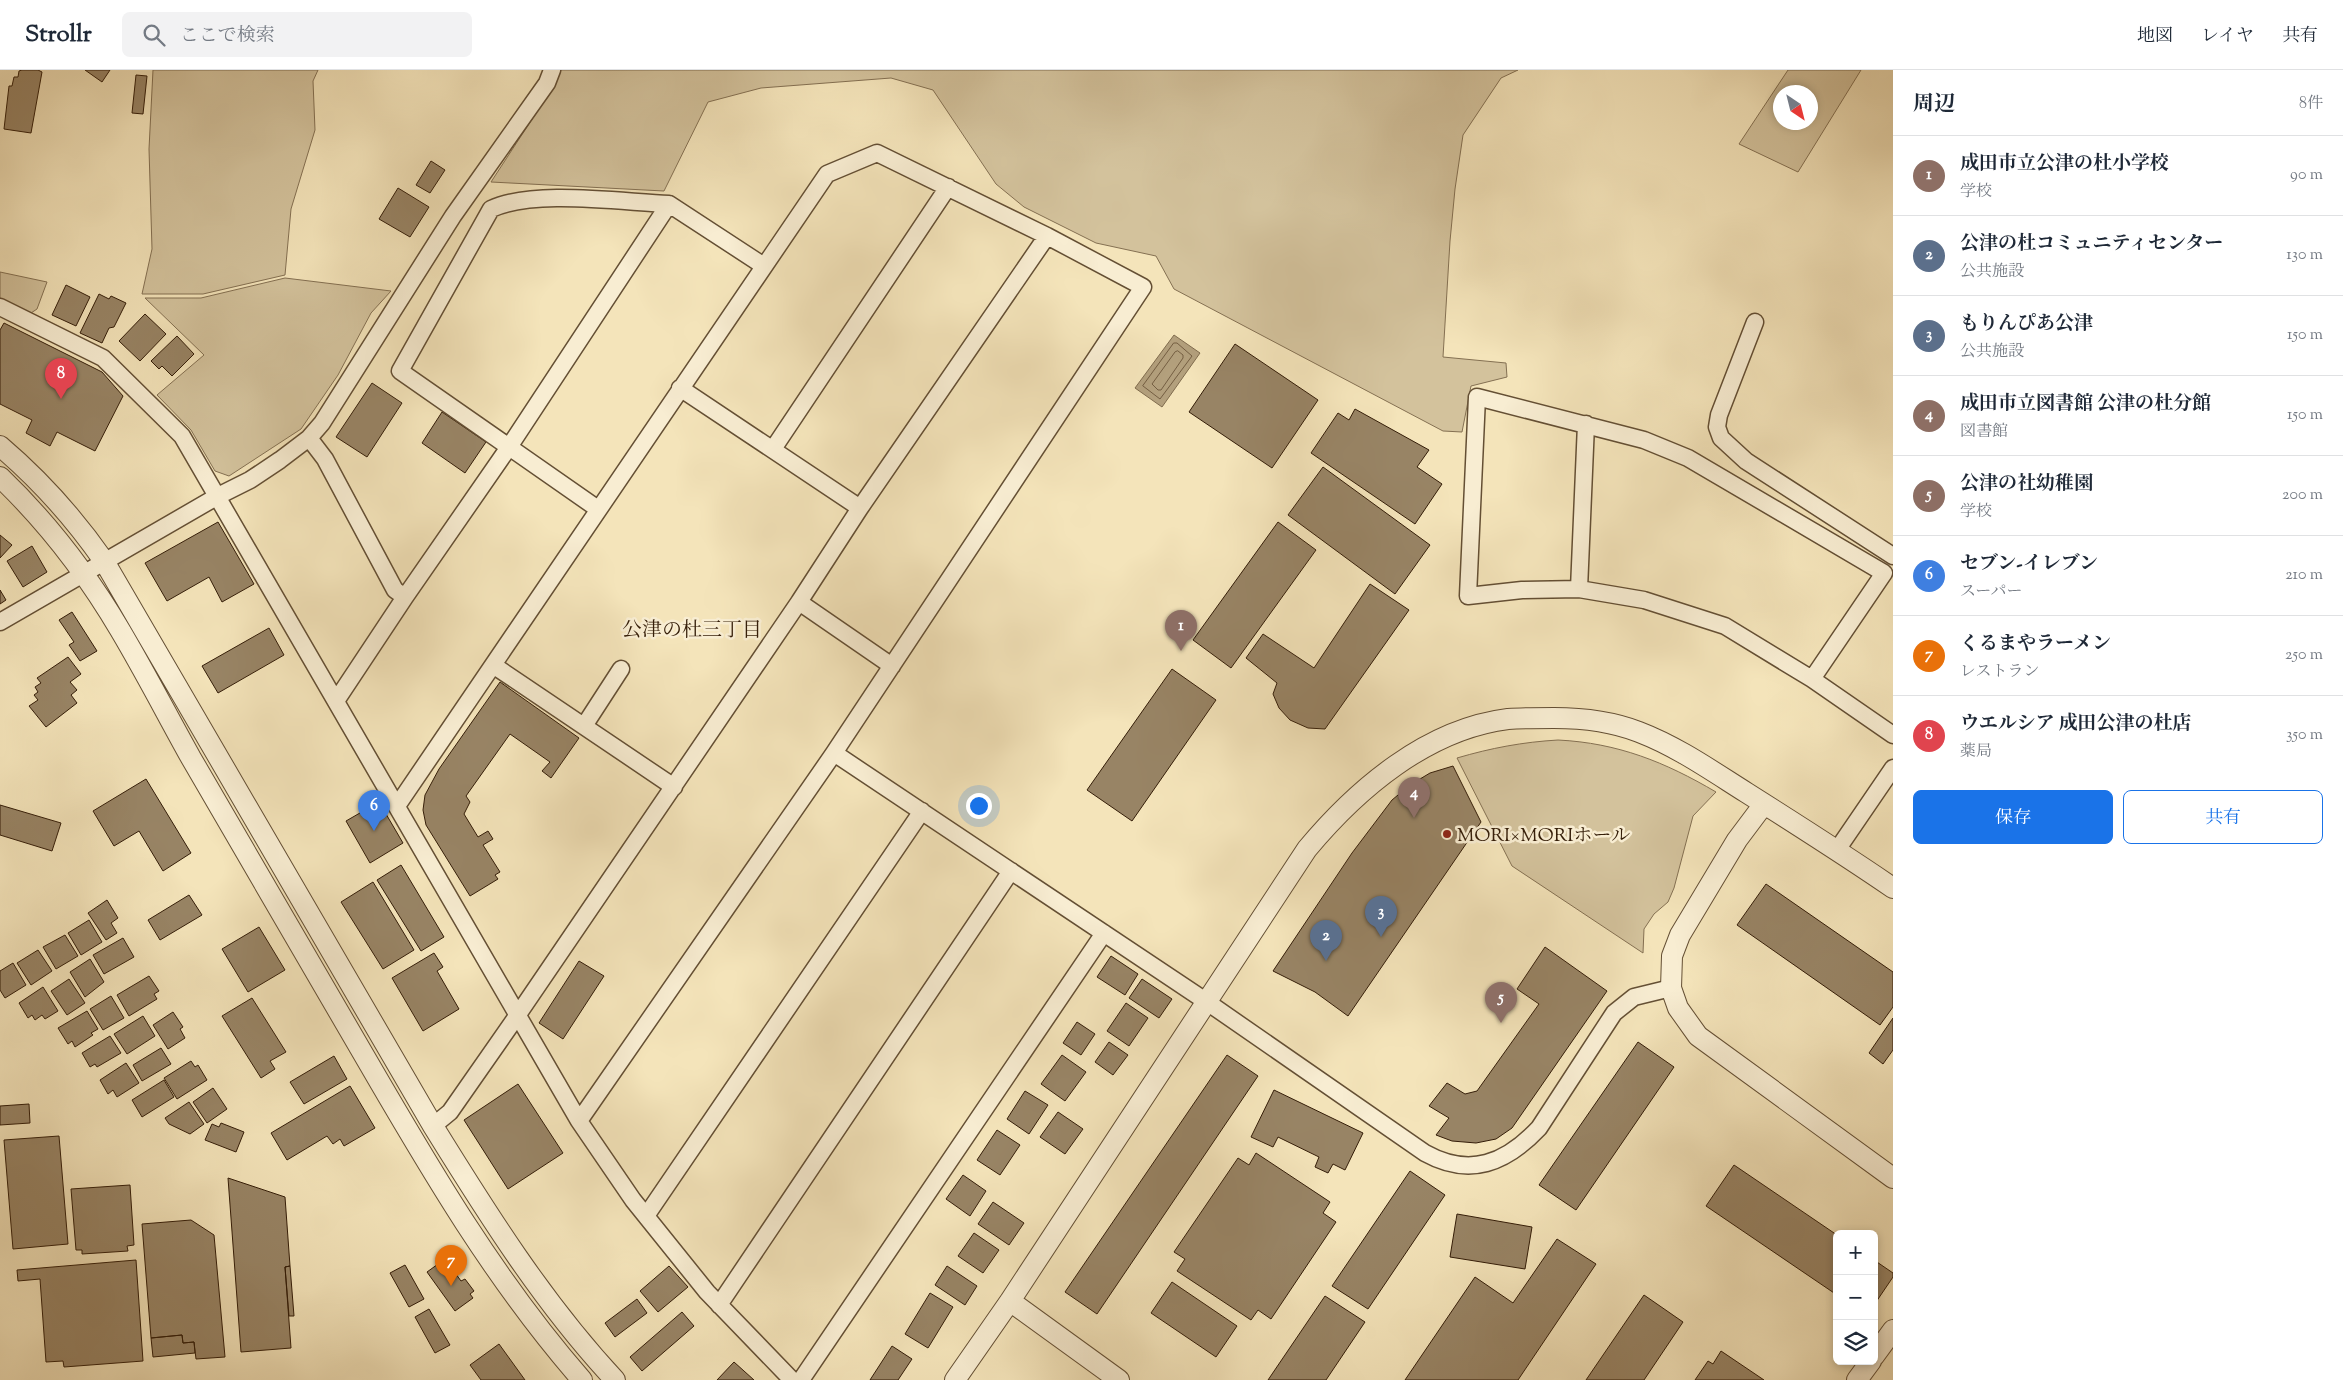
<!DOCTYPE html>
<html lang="ja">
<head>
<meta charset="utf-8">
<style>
	:root { --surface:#fff; --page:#f2f2f3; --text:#1f2937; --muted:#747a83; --line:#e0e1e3; --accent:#1a73e8 }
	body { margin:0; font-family:"Sorts Mill Goudy","Noto Serif JP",serif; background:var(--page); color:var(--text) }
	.controls { position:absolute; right:15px; bottom:15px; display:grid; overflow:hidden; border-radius:8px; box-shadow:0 2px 8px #0003 }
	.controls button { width:45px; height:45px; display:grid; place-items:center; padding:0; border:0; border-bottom:1px solid var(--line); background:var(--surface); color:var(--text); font:25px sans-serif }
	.compass { position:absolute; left:1773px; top:15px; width:45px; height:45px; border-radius:50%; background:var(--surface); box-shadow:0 2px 8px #0003; rotate:145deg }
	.you { position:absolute; left:978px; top:735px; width:18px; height:18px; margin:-12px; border:4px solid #fff; border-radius:50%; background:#1a73e8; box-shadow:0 0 0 8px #1a73e833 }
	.badge { display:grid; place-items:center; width:32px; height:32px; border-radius:50%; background:var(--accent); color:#fff; font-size:16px; font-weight:700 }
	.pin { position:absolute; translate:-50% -41px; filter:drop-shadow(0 1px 2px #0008) }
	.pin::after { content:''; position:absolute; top:26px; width:18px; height:15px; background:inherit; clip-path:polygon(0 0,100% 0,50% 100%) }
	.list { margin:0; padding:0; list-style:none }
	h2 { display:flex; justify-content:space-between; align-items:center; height:65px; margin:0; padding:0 20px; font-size:21px }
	h2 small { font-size:16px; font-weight:400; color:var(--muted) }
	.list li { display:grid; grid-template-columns:32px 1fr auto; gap:15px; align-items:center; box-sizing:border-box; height:80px; padding:0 20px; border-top:1px solid var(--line) }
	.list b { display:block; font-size:19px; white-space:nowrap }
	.list p { margin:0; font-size:16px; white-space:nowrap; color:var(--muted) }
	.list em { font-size:16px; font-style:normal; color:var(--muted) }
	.actions { display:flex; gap:10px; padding:15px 20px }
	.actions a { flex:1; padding:11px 0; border:1px solid var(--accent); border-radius:8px; text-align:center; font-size:18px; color:var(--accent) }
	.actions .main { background:var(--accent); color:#fff }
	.icon { flex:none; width:28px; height:28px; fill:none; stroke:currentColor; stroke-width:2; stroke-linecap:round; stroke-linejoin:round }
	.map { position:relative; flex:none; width:1893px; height:1310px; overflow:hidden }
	header { display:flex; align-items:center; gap:30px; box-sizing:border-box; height:70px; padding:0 25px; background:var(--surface); border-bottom:1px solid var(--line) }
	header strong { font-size:24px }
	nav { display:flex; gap:28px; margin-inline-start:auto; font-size:18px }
	.search { width:350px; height:45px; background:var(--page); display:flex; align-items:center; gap:12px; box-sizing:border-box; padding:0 18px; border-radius:8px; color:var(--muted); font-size:19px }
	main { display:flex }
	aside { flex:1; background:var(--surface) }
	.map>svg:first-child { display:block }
</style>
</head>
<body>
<header>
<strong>Strollr</strong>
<div class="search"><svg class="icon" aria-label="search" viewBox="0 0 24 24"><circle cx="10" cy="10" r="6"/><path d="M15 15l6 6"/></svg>ここで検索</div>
<nav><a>地図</a><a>レイヤ</a><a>共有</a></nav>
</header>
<main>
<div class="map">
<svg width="1893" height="1310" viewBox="0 0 1893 1310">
	<rect width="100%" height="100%" fill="#f4e4ba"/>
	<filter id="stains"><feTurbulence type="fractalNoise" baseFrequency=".004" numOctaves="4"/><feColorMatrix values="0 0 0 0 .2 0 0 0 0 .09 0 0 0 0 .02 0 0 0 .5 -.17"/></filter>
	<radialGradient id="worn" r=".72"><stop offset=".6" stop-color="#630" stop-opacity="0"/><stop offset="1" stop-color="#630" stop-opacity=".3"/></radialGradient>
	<!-- green -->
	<path fill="#d3c29c" stroke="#847052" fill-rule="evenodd" d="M 153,0 L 318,0 L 313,11 L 315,60 L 291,139 L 285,205 L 203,224 L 142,224 L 152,179 L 149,79 Z
		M 561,0 L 1518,0 L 1501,8 L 1463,65 L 1455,119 L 1450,171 L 1443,287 L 1506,293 L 1507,307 L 1471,316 L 1462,362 L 1443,361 L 1174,219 L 1156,186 L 1096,173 L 1024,137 L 996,114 L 933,20 L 891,8 L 761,18 L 708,32 L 664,121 L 491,112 L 555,14 Z
		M 1788,0 L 1861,0 L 1798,102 L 1739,74 ZM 1780,22 L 1810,22 L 1810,52 L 1780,52 Z
		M 0,202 L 47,212 L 37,239 L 31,243 L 0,228 Z
		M 285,208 L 391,221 L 371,243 L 338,305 L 301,359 L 229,406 L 215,401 L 191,360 L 157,325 L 204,285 L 145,228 L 201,228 Z
		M 1558,670 C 1618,673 1665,692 1716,722 L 1693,746 L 1674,818 L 1668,832 L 1654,844 L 1644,859 L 1643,883 L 1512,796 L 1457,688 C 1491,678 1523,672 1558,670 Z"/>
	<!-- water -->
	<path fill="#b3a07d" stroke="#806c4e" d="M 1174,265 L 1200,283 L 1162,337 L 1135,318 Z"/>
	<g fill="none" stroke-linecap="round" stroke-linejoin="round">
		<!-- shore -->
		<path stroke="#745e42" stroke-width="1" d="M 1174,273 L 1177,273 L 1192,286 L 1160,329 L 1143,316 Z
			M 1178,281 L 1183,285 L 1183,288 L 1161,320 L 1158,320 L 1152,314 L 1175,282 Z"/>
	</g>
	<!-- building -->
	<path fill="#988465" stroke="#341d08" d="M 22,0 L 38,0 L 42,2 L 31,63 L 4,59 L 9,16 L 12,16 L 14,7 L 18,7 L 19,1 Z
		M 85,0 L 110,0 L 102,12 Z
		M 136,5 L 147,6 L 143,44 L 132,43 Z
		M 431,91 L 445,100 L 430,123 L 416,115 Z
		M 398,118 L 429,137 L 410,167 L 379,149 Z
		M 66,215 L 90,227 L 76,256 L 52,245 Z
		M 99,224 L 109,229 L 111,226 L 126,233 L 114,257 L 109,258 L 102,273 L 80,263 Z
		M 145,244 L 166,264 L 140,291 L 119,271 Z
		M 4,253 L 102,302 L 123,326 L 95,381 L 57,362 L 50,376 L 26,363 L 32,350 L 0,334 L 0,260 Z
		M 177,266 L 194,284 L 172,306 L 162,296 L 159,299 L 151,291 Z
		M 1235,274 L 1318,330 L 1272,398 L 1189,342 Z
		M 372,313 L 402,333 L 367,387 L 336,367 Z
		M 1355,339 L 1429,380 L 1417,397 L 1442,414 L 1415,454 L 1311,383 L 1338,343 L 1349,350 Z
		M 442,342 L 486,372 L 465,403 L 422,373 Z
		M 1323,397 L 1430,475 L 1395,524 L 1288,445 Z
		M 218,452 L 254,514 L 222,532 L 209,507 L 167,531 L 145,493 Z
		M 1278,452 L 1316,480 L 1231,598 L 1193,570 Z
		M 0,465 L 12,475 L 0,488 Z
		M 32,476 L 47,502 L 23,517 L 7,491 Z
		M 1370,514 L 1409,540 L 1325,659 L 1308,658 L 1290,650 L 1279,638 L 1273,624 L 1277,613 L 1246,588 L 1263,564 L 1314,598 Z
		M 0,520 L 6,530 L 0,534 Z
		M 72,542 L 97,581 L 80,591 L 69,575 L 74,572 L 59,550 Z
		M 269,558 L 284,585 L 218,623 L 202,596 Z
		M 68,587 L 81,604 L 70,612 L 77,620 L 71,625 L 77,633 L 46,657 L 29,636 L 38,630 L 34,625 L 38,622 L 35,617 L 41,613 L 37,608 Z
		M 1172,599 L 1216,630 L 1132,751 L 1087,720 Z
		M 500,612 L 579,668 L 551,708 L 542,701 L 550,692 L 510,664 L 466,726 L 470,732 L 464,744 L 478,767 L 488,761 L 493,769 L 483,775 L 500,802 L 495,805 L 498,809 L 470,826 L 426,755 L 423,740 L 425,725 L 439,699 Z
		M 1453,696 L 1481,752 L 1348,946 L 1315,922 L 1273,901 L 1352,783 L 1392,730 L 1410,715 L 1430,703 Z
		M 146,709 L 191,783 L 163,801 L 139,761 L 114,776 L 93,741 Z
		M 379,732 L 403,773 L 370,793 L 346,751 Z
		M 0,735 L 61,753 L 52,781 L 0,765 Z
		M 401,795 L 444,867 L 421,881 L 377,810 Z
		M 373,812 L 414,880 L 383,899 L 341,832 Z
		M 1766,814 L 1893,902 L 1893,937 L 1880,955 L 1737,855 Z
		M 189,825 L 202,845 L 160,870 L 148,850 Z
		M 107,830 L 118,848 L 111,853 L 117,863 L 106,870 L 88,843 Z
		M 89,850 L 102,872 L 81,885 L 68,863 Z
		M 259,857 L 285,900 L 248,922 L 222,879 Z
		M 65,865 L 78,886 L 56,899 L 43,877 Z
		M 123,868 L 134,887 L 104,904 L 93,885 Z
		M 1545,877 L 1607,921 L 1512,1058 L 1496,1069 L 1476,1073 L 1452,1071 L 1436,1065 L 1449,1048 L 1429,1036 L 1447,1013 L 1465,1024 L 1477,1021 L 1539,934 L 1517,919 Z
		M 38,880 L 52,901 L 31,915 L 17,893 Z
		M 434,883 L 443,897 L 437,901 L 459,939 L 423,961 L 392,908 Z
		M 1111,886 L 1138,904 L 1125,925 L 1097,907 Z
		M 90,889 L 104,912 L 85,927 L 70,902 Z
		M 579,891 L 604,906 L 563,969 L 539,953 Z
		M 13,893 L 26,915 L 5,928 L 0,920 L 0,901 Z
		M 149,906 L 159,921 L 154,924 L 157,929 L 129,946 L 117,925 Z
		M 69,909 L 85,933 L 67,945 L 51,921 Z
		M 1142,909 L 1172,929 L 1159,948 L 1129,928 Z
		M 43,917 L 58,941 L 45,949 L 42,945 L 35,950 L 32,945 L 28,948 L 19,933 Z
		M 111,926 L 124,948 L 103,960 L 90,939 Z
		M 252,928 L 286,982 L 270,991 L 275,999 L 261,1008 L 222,946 Z
		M 1126,933 L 1148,948 L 1129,976 L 1107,961 Z
		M 87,941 L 98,959 L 91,963 L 93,965 L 75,977 L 72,971 L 68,974 L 58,958 Z
		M 173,942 L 183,957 L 180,959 L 185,968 L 168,979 L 153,955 Z
		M 143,946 L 155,966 L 127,984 L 114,964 Z
		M 1893,948 L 1893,980 L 1883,994 L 1869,983 Z
		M 1077,952 L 1095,964 L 1081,985 L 1063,973 Z
		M 110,966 L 121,983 L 97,997 L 95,994 L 90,997 L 82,983 Z
		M 1109,972 L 1128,985 L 1113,1005 L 1095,992 Z
		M 1638,972 L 1674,997 L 1576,1140 L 1539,1115 Z
		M 161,978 L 171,994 L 142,1011 L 133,995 Z
		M 1062,985 L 1086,1002 L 1065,1031 L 1041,1014 Z
		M 1227,985 L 1258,1006 L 1097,1244 L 1065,1222 Z
		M 334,986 L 347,1009 L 304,1034 L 290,1012 Z
		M 191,991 L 195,997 L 198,995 L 207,1010 L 177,1029 L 164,1008 Z
		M 126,993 L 139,1013 L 117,1027 L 113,1020 L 108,1024 L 100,1010 Z
		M 164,1010 L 174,1027 L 142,1047 L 132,1030 Z
		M 518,1014 L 563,1083 L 508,1119 L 464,1050 Z
		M 350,1016 L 375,1058 L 344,1076 L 340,1069 L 333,1074 L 327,1066 L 287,1090 L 271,1063 Z
		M 213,1018 L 227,1039 L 207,1053 L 193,1032 Z
		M 1274,1020 L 1363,1063 L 1345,1100 L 1333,1094 L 1328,1103 L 1315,1097 L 1319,1087 L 1278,1067 L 1273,1077 L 1251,1067 Z
		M 1025,1021 L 1048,1035 L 1029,1064 L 1007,1049 Z
		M 189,1032 L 204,1054 L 190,1064 L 169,1054 L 165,1048 Z
		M 29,1034 L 30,1053 L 0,1055 L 0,1036 Z
		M 1058,1042 L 1083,1059 L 1065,1084 L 1040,1067 Z
		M 221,1053 L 244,1062 L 236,1082 L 205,1070 L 212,1054 L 219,1057 Z
		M 997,1060 L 1020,1075 L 1000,1105 L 977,1090 Z
		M 59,1066 L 68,1174 L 13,1179 L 4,1070 Z
		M 1256,1083 L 1330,1132 L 1323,1143 L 1336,1152 L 1271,1249 L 1258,1240 L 1251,1250 L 1177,1201 L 1185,1189 L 1174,1182 L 1238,1088 L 1249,1095 Z
		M 1734,1095 L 1837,1165 L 1837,1225 L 1706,1136 Z
		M 1410,1101 L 1445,1125 L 1368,1239 L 1332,1216 Z
		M 963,1105 L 986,1121 L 970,1146 L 946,1129 Z
		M 228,1108 L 285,1127 L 290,1196 L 285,1197 L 291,1278 L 241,1282 Z
		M 130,1115 L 134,1175 L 127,1176 L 128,1181 L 82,1184 L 82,1180 L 76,1180 L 71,1119 Z
		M 993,1132 L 1024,1153 L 1009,1175 L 978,1154 Z
		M 1457,1144 L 1532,1157 L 1525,1199 L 1450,1187 Z
		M 191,1150 L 214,1165 L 225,1287 L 196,1289 L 194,1272 L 183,1273 L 182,1265 L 151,1268 L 142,1154 Z
		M 974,1163 L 999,1180 L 983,1203 L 958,1186 Z
		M 1557,1169 L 1596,1194 L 1518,1310 L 1405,1310 L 1475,1207 L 1513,1233 Z
		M 445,1189 L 461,1211 L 465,1209 L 474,1221 L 470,1224 L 473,1228 L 455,1241 L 427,1202 Z
		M 136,1190 L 143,1291 L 64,1297 L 63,1291 L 46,1292 L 40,1209 L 18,1211 L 17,1200 Z
		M 1874,1190 L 1893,1203 L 1893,1207 L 1874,1235 Z
		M 405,1195 L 424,1229 L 409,1237 L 390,1203 Z
		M 290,1196 L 294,1246 L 289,1246 L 285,1197 Z
		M 669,1196 L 688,1217 L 658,1242 L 640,1221 Z
		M 947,1196 L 977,1216 L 965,1235 L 935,1215 Z
		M 1172,1212 L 1237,1256 L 1216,1287 L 1151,1243 Z
		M 930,1223 L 953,1237 L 928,1278 L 905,1264 Z
		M 1644,1225 L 1683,1252 L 1644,1310 L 1586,1310 Z
		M 1325,1226 L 1365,1252 L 1326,1310 L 1268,1310 Z
		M 637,1229 L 647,1243 L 615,1267 L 605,1253 Z
		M 429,1239 L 450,1275 L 435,1283 L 415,1247 Z
		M 682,1242 L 694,1256 L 642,1301 L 630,1287 Z
		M 182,1265 L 183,1273 L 194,1272 L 195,1283 L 153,1287 L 151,1268 Z
		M 499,1274 L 525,1310 L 481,1310 L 470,1295 Z
		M 892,1276 L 912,1289 L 898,1310 L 870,1310 Z
		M 1721,1281 L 1764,1310 L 1695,1310 L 1708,1291 L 1713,1294 Z
		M 734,1292 L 754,1310 L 717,1310 Z"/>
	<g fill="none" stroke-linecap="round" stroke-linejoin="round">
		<defs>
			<path id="minor" d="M 0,237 L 103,288 L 182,366 L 579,1051 L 633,1130 L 707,1222 L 792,1310
				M 1755,252 L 1719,345 L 1717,357 L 1721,368 L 1746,391 L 1893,486
				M 680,318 L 860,438
				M 309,368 L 325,389 L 395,520 L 405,527
				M 773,379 L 948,117
				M 598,439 L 400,301 L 491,139 C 533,119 621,132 669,134
				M 1579,519 L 1586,354
				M 799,532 L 892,596
				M 0,552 L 218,426 L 250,410 L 280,390 L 309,368 L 322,353 L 453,146 L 547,13 L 552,0
				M 493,595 L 674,717
				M 1812,609 L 1884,503 L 1688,388 L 1644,370 L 1477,327 L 1468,526 L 1522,520 L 1579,519 L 1644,530 L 1725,556 L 1812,609 L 1893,665
				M 336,631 L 405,527 L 509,377 L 669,134 L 764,196
				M 584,656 L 621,599
				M 834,683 L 1207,932 L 1425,1083 C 1470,1108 1506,1093 1539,1058 L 1614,943 L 1634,927 L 1671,918
				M 397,736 L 827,104 L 877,83 L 1047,166 L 1143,217 L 834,683 L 579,1051
				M 1837,780 L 1893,698
				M 433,1056 L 450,1042 L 517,946 L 799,532 L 860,438 L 1047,166
				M 646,1146 L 922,741
				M 719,1235 L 1011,801
				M 801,1310 L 1104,863"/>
			<path id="tertiary" d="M 0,376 C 40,410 74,448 104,491 L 433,1056 C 488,1145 544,1234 615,1310
				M 0,407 C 47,452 87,504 120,560 C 145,602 167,645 191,688 C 249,787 307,887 365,987 C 430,1099 496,1212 582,1310
				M 1764,734 L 1737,770 L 1680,865 L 1672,886 L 1671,918 L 1678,938 L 1698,966 L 1893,1108
				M 1010,1231 L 1119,1310
				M 1874,1286 L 1893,1260
				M 955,1310 L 1010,1231 L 1307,779 C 1357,719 1427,659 1508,649 C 1523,648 1539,648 1554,648 C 1584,648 1611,651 1639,662 C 1678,677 1712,701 1747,723 C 1796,754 1845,785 1893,818
				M 1857,1310 L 1871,1291"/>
		</defs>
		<!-- minor casing -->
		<use href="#minor" stroke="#644f34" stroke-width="19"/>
		<!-- tertiary casing -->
		<use href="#tertiary" stroke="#644f34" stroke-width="22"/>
		<!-- minor -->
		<use href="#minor" stroke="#f8edd2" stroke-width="16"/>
		<!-- tertiary -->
		<use href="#tertiary" stroke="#f8edd2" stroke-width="20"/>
	</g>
	<!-- markers -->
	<circle fill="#8f2418" stroke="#f8edd2" stroke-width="2" cx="1447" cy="764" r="5"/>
	<g text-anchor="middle" stroke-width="5" stroke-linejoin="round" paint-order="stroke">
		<!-- poi labels -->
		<g font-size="19" fill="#341d08" stroke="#f8edd2" text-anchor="start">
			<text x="1457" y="771">MORI×MORIホール</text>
		</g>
		<!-- neighbourhood labels -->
		<g font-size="20" fill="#341d08" stroke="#f8edd2">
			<text x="692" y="566">公津の杜三丁目</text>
		</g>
	</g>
	<rect width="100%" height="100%" filter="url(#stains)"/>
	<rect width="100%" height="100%" fill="url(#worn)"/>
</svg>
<div class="controls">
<button>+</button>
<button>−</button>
<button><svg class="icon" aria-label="layers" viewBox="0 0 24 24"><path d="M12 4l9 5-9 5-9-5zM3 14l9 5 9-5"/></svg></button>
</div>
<svg class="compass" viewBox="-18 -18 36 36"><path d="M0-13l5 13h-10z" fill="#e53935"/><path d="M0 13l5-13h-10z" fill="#747a83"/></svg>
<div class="you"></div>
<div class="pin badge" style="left:1181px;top:581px;background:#8d6e63">1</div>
<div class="pin badge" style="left:1326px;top:891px;background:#5c6f8a">2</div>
<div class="pin badge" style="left:1381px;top:867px;background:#5c6f8a">3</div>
<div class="pin badge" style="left:1414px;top:748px;background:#8d6e63">4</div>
<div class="pin badge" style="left:1501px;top:953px;background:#8d6e63">5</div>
<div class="pin badge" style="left:374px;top:761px;background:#3f7fe0">6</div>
<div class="pin badge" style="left:451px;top:1216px;background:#e8710a">7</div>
<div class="pin badge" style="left:61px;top:329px;background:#e0444e">8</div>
</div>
<aside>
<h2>周辺<small>8件</small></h2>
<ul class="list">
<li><span class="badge" style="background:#8d6e63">1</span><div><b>成田市立公津の杜小学校</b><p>学校</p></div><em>90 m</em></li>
<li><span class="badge" style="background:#5c6f8a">2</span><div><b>公津の杜コミュニティセンター</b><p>公共施設</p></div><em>130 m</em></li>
<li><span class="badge" style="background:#5c6f8a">3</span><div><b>もりんぴあ公津</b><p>公共施設</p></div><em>150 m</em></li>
<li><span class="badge" style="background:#8d6e63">4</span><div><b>成田市立図書館 公津の杜分館</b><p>図書館</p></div><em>150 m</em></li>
<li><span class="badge" style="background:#8d6e63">5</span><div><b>公津の社幼稚園</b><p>学校</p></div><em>200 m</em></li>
<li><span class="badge" style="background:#3f7fe0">6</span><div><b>セブン-イレブン</b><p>スーパー</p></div><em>210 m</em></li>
<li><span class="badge" style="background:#e8710a">7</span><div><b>くるまやラーメン</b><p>レストラン</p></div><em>250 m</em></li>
<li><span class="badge" style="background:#e0444e">8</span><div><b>ウエルシア 成田公津の杜店</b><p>薬局</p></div><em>350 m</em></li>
</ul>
<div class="actions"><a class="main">保存</a><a>共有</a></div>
</aside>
</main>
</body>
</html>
